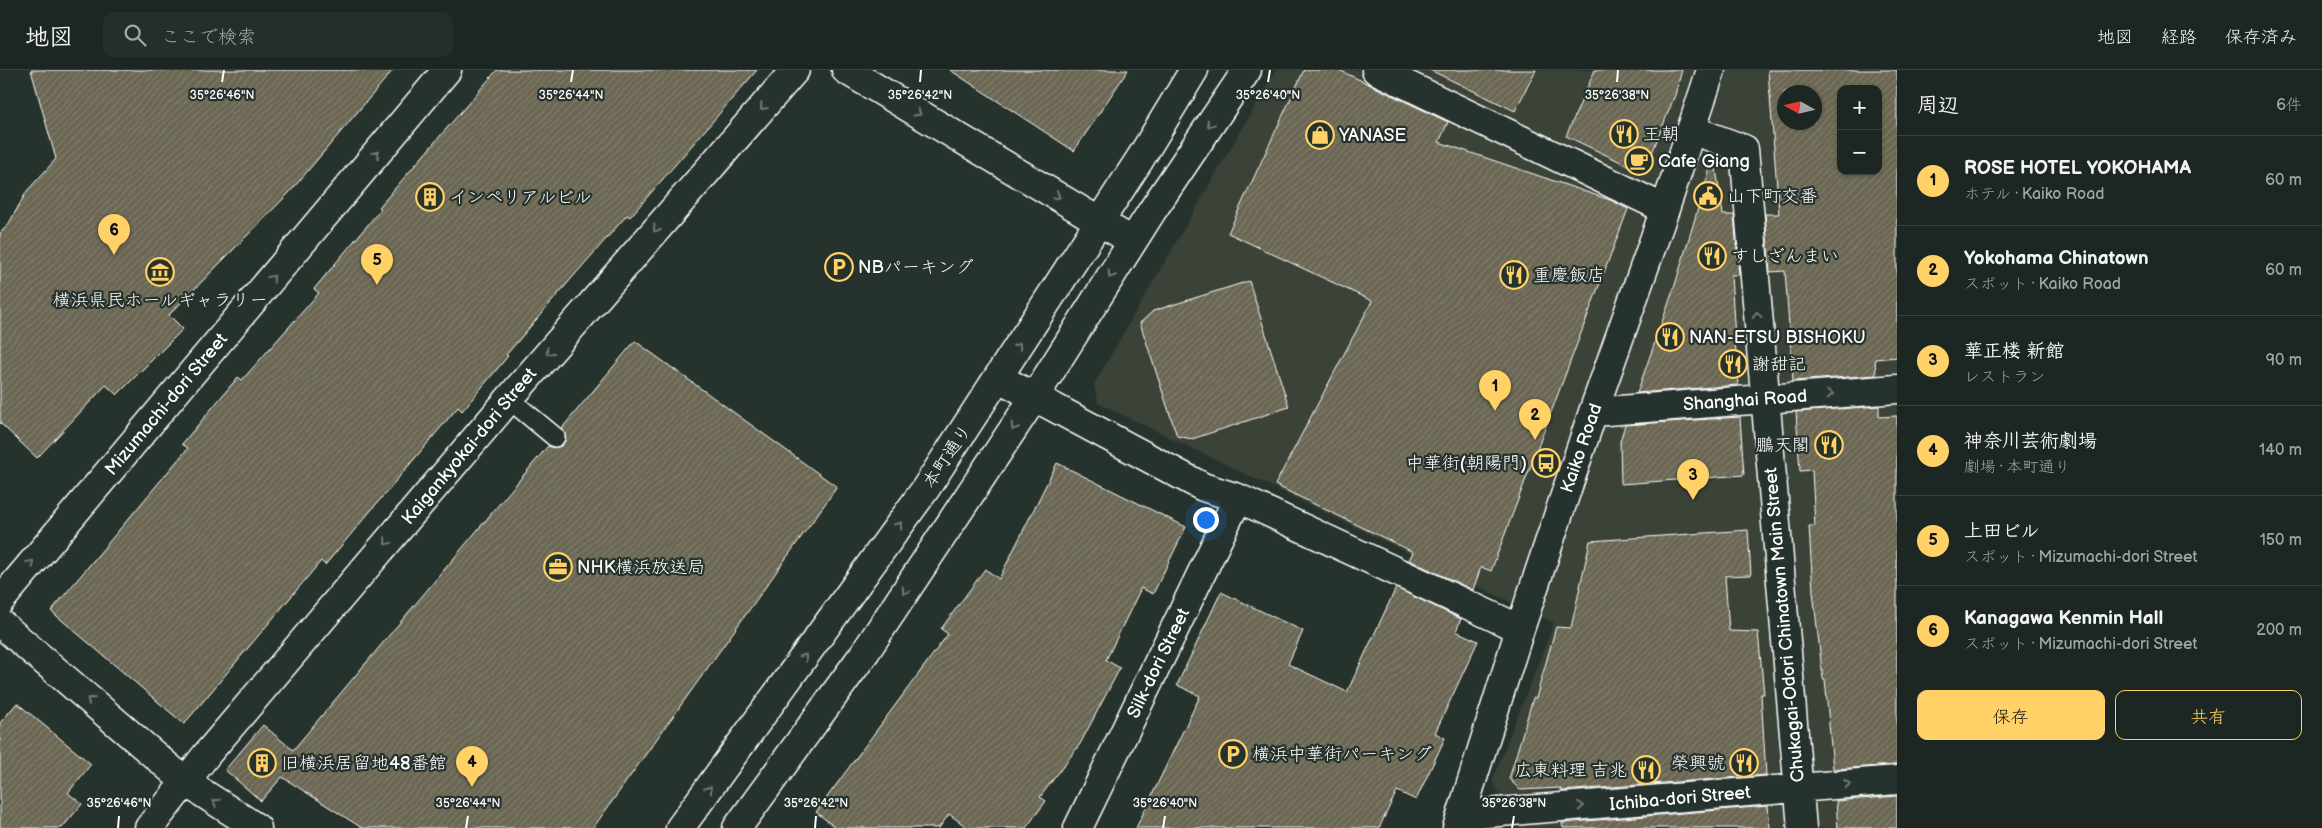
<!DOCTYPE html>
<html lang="ja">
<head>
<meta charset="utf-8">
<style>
	:root { --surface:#1c2622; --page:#252e2a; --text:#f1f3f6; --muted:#a0a5a5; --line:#3a4340; --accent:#ffd166 }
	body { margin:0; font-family:"Balsamiq Sans","Klee One",sans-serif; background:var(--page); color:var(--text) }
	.controls { position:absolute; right:15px; top:15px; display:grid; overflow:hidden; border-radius:10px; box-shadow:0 1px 4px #0004 }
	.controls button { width:45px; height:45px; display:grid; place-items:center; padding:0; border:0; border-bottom:1px solid var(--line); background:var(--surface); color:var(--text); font:25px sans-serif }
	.compass { position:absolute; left:1777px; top:15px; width:45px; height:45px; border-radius:50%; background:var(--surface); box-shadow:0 1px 4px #0004; rotate:278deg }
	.you { position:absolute; left:1205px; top:449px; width:18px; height:18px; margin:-12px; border:4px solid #fff; border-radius:50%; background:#1a73e8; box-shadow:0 0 0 8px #1a73e833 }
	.badge { display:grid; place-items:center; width:32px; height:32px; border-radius:50%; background:var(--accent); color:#111; font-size:16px; font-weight:700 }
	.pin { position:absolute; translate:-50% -41px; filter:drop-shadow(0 1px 2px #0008) }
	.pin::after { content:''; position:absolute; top:26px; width:18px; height:15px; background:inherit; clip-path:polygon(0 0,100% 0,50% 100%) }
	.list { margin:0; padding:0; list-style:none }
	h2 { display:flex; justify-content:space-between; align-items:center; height:65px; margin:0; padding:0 20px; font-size:21px }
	h2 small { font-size:16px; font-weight:400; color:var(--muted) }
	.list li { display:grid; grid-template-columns:32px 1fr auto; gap:15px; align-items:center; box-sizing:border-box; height:90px; padding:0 20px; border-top:1px solid var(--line) }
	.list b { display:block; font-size:19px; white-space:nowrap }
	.list p { margin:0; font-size:16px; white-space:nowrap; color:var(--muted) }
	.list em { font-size:16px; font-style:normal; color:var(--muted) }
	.actions { display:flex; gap:10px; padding:15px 20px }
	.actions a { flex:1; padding:11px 0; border:1px solid var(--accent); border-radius:10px; text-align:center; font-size:18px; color:var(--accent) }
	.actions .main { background:var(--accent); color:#111 }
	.icon { flex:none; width:28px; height:28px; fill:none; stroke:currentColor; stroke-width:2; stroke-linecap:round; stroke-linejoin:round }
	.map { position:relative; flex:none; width:1897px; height:758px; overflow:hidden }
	header { display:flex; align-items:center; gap:30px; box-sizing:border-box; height:70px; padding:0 25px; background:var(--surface); border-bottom:1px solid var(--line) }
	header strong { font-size:24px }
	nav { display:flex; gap:28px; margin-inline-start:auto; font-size:18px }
	.search { width:350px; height:45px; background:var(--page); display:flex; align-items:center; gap:12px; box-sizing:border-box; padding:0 18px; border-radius:10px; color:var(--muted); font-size:19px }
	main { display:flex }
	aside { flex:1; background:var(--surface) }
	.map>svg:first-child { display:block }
</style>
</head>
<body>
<header>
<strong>地図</strong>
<div class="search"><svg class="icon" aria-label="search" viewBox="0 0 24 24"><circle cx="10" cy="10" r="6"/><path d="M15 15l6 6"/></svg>ここで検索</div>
<nav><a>地図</a><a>経路</a><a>保存済み</a></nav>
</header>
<main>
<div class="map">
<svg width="1897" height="758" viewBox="0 0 1897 758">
	<defs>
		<pattern id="building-hatch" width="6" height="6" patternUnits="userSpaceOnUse" patternTransform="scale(1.25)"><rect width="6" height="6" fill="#6a6652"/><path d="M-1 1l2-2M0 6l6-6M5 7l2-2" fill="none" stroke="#807d6c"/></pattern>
	</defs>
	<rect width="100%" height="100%" fill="#26332d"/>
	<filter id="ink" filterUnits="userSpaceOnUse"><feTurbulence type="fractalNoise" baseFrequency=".02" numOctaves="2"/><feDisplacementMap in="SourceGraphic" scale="10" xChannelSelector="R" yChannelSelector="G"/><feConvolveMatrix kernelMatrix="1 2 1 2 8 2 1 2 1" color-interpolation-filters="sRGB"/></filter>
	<g filter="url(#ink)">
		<!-- built -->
		<path fill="#3a4238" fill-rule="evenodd" d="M 1276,0 L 1897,0 L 1897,758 L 1518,758 L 1492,711 L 1554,553 L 1098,333 L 1094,314 ZM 1841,19 L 1878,19 L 1878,101 L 1841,101 ZM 1784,22 L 1814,22 L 1814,52 L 1784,52 Z"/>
		<!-- building -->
		<path fill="url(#building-hatch)" stroke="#fff" fill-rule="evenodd" d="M 31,0 L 393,0 L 289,123 L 169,245 L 183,259 L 117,325 L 106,315 L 37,388 L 0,353 L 0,163 L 8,155 L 27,121 L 56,89 Z
			M 497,0 L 757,0 L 630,147 L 627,145 L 571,209 L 506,285 L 508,286 L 462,341 L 458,337 L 325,495 L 321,491 L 184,654 L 51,541 L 188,378 L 182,374 L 238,307 L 242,310 L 319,223 L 314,219 L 381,139 L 379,137 Z
			M 950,0 L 1128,0 L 1074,81 Z
			M 1304,0 L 1339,0 L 1448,52 L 1439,72 L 1610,130 L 1628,139 L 1491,501 L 1481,497 L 1473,520 L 1409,490 L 1413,482 L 1275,415 L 1372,231 L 1228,163 Z
			M 1430,0 L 1536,0 L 1515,41 Z
			M 1595,0 L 1682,0 L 1675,25 L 1644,103 L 1566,66 Z
			M 1768,0 L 1897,0 L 1897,287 L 1875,289 L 1876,305 L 1793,311 L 1785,201 L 1770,202 L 1765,144 L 1779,144 ZM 1841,19 L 1878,19 L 1878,101 L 1841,101 ZM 1784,22 L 1814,22 L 1814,52 L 1784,52 Z
			M 1714,85 L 1723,145 L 1734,145 L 1739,205 L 1731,205 L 1738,315 L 1637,323 L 1675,215 Z
			M 1249,211 L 1289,337 L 1192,369 L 1177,366 L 1140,253 L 1153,241 Z
			M 635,271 L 837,417 L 593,758 L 362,758 L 282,707 L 261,731 L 225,700 L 263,655 L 293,680 L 548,376 L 554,378 L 563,374 L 566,368 L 562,358 Z
			M 1879,336 L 1879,347 L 1897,346 L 1897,695 L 1833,699 L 1825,609 L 1823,609 L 1813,522 L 1809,456 L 1815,456 L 1812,400 L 1800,401 L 1796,342 Z
			M 1740,347 L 1744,405 L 1621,414 L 1620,371 L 1625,355 Z
			M 1057,393 L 1186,457 L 1153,524 L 1141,518 L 1106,590 L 1120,598 L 1080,674 L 1040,727 L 1046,731 L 1026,758 L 968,758 L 949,744 L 939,758 L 836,758 L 816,742 L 948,564 L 941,559 L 985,499 L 999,509 Z
			M 1748,460 L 1751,505 L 1725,506 L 1729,561 L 1758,562 L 1764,624 L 1761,624 L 1766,705 L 1561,721 L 1560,718 L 1520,720 L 1509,709 L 1533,628 L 1536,628 L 1556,557 L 1571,558 L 1590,471 Z
			M 1396,518 L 1461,549 L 1456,561 L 1478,571 L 1435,663 L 1445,668 L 1416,730 L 1397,721 L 1379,758 L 1136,758 L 1200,626 L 1177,615 L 1221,522 L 1303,561 L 1288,594 L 1347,622 Z
			M 17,633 L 91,694 L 68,723 L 82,734 L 62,758 L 0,758 L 0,653 Z
			M 1897,726 L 1897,758 L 1838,758 L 1836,731 Z
			M 1768,736 L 1770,758 L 1563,758 L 1562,753 Z"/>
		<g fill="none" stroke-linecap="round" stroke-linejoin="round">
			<defs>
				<path id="service" d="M 509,329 L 555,367"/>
				<path id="minor" d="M 846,0 L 1132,171
					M 1376,0 L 1665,139
					M 1692,60 L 1744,79 L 1802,758
					M 999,308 L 1203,417 L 1238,428 L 1520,559
					M 1593,342 L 1897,319
					M 0,531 L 447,0
					M 0,553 L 187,713 L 257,758
					M 1462,745 L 1897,710
					M 149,758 L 207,684 L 509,329 L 795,0
					M 1078,758 L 1238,428
					M 1457,758 L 1520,559 L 1593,342 L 1665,139 L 1711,0"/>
				<path id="tertiary" d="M 680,758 L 924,421 L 1140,89 L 1194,0
					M 737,758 L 866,581 L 1035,326 L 1152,141 L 1247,0"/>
			</defs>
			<!-- service casing -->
			<use href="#service" stroke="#fff" stroke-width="22"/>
			<!-- minor casing -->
			<use href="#minor" stroke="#fff" stroke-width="31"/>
			<!-- tertiary casing -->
			<use href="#tertiary" stroke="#fff" stroke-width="31"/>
			<!-- service -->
			<use href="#service" stroke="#26332d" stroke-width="19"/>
			<!-- minor -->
			<use href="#minor" stroke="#26332d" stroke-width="28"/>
			<!-- tertiary -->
			<use href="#tertiary" stroke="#26332d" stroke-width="28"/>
		</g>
		<!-- one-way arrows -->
		<defs><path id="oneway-chevron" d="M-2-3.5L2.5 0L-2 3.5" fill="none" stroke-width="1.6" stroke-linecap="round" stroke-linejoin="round" transform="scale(1.25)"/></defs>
		<g stroke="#727a76">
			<use href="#oneway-chevron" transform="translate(763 37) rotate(131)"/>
			<use href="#oneway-chevron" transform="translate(918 43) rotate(31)"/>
			<use href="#oneway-chevron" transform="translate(1210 54) rotate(124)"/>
			<use href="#oneway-chevron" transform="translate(376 84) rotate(-50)"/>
			<use href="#oneway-chevron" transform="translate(1057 126) rotate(31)"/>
			<use href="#oneway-chevron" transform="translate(656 159) rotate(131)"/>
			<use href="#oneway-chevron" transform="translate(1111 205) rotate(123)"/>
			<use href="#oneway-chevron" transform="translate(272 208) rotate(-50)"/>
			<use href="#oneway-chevron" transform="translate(1757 245) rotate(-95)"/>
			<use href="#oneway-chevron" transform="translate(1018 276) rotate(-57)"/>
			<use href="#oneway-chevron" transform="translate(549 282) rotate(131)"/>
			<use href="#oneway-chevron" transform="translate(1830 324) rotate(-4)"/>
			<use href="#oneway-chevron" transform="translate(1014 357) rotate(123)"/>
			<use href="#oneway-chevron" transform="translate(899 455) rotate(-54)"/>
			<use href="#oneway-chevron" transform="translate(387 472) rotate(130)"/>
			<use href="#oneway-chevron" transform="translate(31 493) rotate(-50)"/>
			<use href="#oneway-chevron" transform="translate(905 521) rotate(124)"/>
			<use href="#oneway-chevron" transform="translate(804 587) rotate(-54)"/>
			<use href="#oneway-chevron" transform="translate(90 630) rotate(-139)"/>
			<use href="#oneway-chevron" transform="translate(1847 714) rotate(-5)"/>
			<use href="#oneway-chevron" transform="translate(709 719) rotate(-54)"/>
			<use href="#oneway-chevron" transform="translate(216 732) rotate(-147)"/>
			<use href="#oneway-chevron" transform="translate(1581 736) rotate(-5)"/>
		</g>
	</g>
	<!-- ticks -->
	<path fill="none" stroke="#fff" stroke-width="2" d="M 222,12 L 224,0M 571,12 L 573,0M 920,12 L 921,0M 1268,12 L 1270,0M 1617,12 L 1618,0M 118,758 L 119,746M 466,758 L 468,746M 815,758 L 816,746M 1163,758 L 1165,746M 1512,758 L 1514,746"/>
	<!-- icons -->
	<defs>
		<symbol id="restaurant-ring" viewBox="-11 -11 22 22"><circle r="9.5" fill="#26332d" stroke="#ffd166" stroke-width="1.5"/><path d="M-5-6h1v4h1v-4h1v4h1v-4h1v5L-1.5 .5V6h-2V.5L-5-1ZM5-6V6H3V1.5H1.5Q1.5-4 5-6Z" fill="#ffd166"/></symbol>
		<symbol id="shop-ring" viewBox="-11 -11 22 22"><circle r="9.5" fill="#26332d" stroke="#ffd166" stroke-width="1.5"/><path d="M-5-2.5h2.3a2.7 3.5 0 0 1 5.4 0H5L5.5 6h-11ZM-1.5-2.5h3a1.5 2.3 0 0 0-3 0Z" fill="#ffd166"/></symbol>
		<symbol id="cafe-ring" viewBox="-11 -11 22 22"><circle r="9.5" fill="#26332d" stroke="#ffd166" stroke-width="1.5"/><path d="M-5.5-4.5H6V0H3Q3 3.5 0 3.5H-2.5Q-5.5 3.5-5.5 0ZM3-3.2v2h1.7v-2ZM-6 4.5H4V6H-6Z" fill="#ffd166"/></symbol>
		<symbol id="civic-ring" viewBox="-11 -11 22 22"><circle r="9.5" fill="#26332d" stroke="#ffd166" stroke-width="1.5"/><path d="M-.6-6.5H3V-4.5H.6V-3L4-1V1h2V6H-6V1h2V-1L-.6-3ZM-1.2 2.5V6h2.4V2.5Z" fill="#ffd166"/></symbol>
		<symbol id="building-ring" viewBox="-11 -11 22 22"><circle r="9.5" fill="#26332d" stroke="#ffd166" stroke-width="1.5"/><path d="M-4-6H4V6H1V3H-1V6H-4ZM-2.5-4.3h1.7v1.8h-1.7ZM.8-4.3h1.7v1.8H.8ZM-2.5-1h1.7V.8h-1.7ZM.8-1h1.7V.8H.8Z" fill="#ffd166"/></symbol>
		<symbol id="parking-ring" viewBox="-11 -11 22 22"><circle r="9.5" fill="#26332d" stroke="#ffd166" stroke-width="1.5"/><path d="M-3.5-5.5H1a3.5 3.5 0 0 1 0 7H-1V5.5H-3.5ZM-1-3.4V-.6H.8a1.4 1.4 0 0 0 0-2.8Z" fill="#ffd166"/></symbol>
		<symbol id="museum-ring" viewBox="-11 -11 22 22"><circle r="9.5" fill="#26332d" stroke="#ffd166" stroke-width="1.5"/><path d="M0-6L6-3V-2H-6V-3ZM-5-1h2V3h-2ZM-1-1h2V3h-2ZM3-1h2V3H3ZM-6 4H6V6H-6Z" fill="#ffd166"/></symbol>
		<symbol id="bus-ring" viewBox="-11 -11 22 22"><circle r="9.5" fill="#26332d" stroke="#ffd166" stroke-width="1.5"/><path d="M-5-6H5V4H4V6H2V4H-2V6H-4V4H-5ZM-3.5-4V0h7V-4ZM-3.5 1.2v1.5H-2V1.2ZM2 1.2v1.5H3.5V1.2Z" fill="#ffd166"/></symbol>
		<symbol id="office-ring" viewBox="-11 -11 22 22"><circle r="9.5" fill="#26332d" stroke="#ffd166" stroke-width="1.5"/><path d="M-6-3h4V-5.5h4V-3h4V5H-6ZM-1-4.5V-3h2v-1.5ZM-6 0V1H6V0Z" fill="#ffd166"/></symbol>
	</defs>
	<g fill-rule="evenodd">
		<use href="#restaurant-ring" x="1608" y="48" width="32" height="32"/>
		<use href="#shop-ring" x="1304" y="49" width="32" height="32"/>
		<use href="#cafe-ring" x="1623" y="75" width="32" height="32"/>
		<use href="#civic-ring" x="1692" y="110" width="32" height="32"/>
		<use href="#building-ring" x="414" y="111" width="32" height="32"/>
		<use href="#restaurant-ring" x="1696" y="170" width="32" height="32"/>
		<use href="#parking-ring" x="823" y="181" width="32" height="32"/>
		<use href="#museum-ring" x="144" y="186" width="32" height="32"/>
		<use href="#restaurant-ring" x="1498" y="189" width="32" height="32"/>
		<use href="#restaurant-ring" x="1654" y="251" width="32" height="32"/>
		<use href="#restaurant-ring" x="1717" y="278" width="32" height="32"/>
		<use href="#restaurant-ring" x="1813" y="359" width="32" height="32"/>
		<use href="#bus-ring" x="1530" y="377" width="32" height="32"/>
		<use href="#office-ring" x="542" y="481" width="32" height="32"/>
		<use href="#parking-ring" x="1217" y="668" width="32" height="32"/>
		<use href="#building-ring" x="246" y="677" width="32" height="32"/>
		<use href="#restaurant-ring" x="1728" y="677" width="32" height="32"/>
		<use href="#restaurant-ring" x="1630" y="684" width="32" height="32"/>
	</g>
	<g text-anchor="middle" stroke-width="4.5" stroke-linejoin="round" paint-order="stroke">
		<!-- poi labels -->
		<g font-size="18" fill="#fff" stroke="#26332d" text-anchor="start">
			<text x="1643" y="70">王朝</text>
			<text x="1339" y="71">YANASE</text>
			<text x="1658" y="97">Cafe Giang</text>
			<text x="1727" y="132">山下町交番</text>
			<text x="449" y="133">インペリアルビル</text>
			<text x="1731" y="192">すしざんまい</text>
			<text x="858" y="203">NBパーキング</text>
			<text x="1533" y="211">重慶飯店</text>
			<text x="160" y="236" text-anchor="middle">横浜県民ホールギャラリー</text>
			<text x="1689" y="273">NAN-ETSU BISHOKU</text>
			<text x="1752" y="300">謝甜記</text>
			<text x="1810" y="381" text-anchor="end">鵬天閣</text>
			<text x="1527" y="399" text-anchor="end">中華街(朝陽門)</text>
			<text x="577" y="503">NHK横浜放送局</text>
			<text x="1252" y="690">横浜中華街パーキング</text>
			<text x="281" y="699">旧横浜居留地48番館</text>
			<text x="1725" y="699" text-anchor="end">榮興號</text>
			<text x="1627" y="706" text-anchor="end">広東料理 吉兆</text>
		</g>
		<!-- street labels -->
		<g font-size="18" fill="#fff" stroke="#26332d">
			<text transform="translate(1745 330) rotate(-4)" y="6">Shanghai Road</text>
			<text transform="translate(166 334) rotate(-50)" y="6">Mizumachi-dori Street</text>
			<text transform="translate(469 376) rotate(-50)" y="6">Kaigankyokai-dori Street</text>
			<text transform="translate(1581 378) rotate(-71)" y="6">Kaiko Road</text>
			<text transform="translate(947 386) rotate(-56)" y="6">本町通り</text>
			<text transform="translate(1784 555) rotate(-95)" y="6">Chukagai-Odori Chinatown Main Street</text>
			<text transform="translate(1158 593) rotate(-64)" y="6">Silk-dori Street</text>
			<text transform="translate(1680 728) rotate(-5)" y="6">Ichiba-dori Street</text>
		</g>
	</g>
	<g font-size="12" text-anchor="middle" fill="#fff" stroke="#26332d" stroke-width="4.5" stroke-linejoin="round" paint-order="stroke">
		<text x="222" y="29">35°26'46"N</text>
		<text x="571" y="29">35°26'44"N</text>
		<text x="920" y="29">35°26'42"N</text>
		<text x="1268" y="29">35°26'40"N</text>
		<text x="1617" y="29">35°26'38"N</text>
		<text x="119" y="737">35°26'46"N</text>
		<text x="468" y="737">35°26'44"N</text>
		<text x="816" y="737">35°26'42"N</text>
		<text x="1165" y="737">35°26'40"N</text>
		<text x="1514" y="737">35°26'38"N</text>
	</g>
</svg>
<div class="controls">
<button>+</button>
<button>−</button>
</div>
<svg class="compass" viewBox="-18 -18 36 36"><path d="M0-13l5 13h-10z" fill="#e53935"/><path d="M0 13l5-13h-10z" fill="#a0a5a5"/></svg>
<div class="you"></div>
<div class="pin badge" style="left:1495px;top:341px">1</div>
<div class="pin badge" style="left:1535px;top:370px">2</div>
<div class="pin badge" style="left:1693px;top:430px">3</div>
<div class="pin badge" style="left:472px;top:717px">4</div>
<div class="pin badge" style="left:377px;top:215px">5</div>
<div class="pin badge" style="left:114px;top:185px">6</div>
</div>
<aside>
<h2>周辺<small>6件</small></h2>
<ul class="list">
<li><span class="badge">1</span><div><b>ROSE HOTEL YOKOHAMA</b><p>ホテル · Kaiko Road</p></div><em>60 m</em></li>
<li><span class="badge">2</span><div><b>Yokohama Chinatown</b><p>スポット · Kaiko Road</p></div><em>60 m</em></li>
<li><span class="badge">3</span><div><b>華正楼 新館</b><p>レストラン</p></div><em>90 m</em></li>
<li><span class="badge">4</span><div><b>神奈川芸術劇場</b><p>劇場 · 本町通り</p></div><em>140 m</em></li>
<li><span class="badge">5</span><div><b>上田ビル</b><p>スポット · Mizumachi-dori Street</p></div><em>150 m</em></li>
<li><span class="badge">6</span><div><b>Kanagawa Kenmin Hall</b><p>スポット · Mizumachi-dori Street</p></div><em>200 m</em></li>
</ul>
<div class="actions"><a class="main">保存</a><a>共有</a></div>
</aside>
</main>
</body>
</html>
